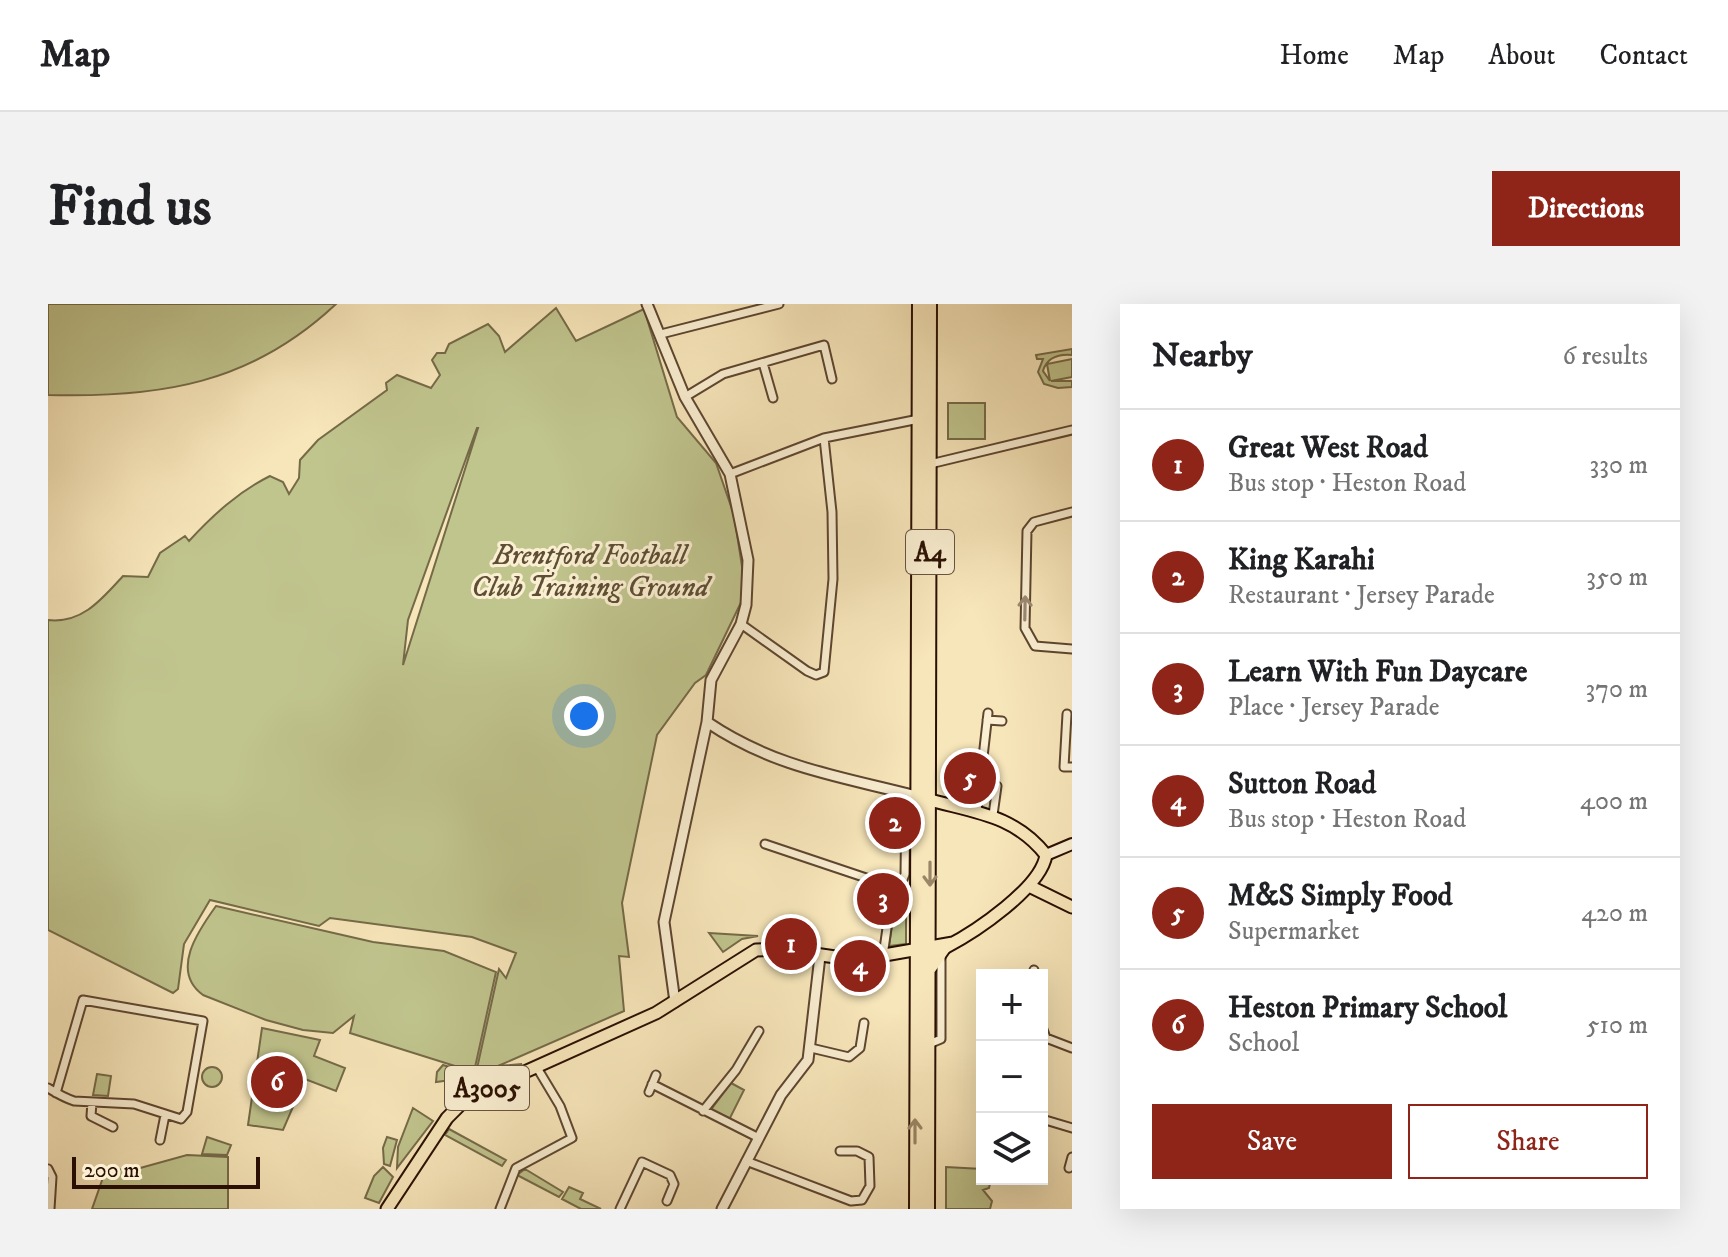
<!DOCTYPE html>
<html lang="en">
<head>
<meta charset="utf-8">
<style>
	:root { --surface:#fff; --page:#f2f2f2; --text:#202124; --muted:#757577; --line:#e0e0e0; --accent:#8f2418 }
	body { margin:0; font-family:"IM FELL DW Pica",serif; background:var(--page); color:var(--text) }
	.controls { position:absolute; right:24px; bottom:24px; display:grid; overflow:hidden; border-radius:0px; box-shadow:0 8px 32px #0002 }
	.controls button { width:72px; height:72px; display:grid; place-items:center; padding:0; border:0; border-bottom:2px solid var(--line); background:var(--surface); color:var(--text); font:40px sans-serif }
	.scale { position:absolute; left:24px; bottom:20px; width:188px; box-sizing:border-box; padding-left:8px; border:4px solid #2a0f02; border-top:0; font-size:22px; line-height:28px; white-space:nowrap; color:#2a0f02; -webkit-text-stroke:6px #faefd2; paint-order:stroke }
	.you { position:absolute; left:536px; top:412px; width:28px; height:28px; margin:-20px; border:6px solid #fff; border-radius:50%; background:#1a73e8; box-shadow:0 0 0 12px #1a73e833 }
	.badge { display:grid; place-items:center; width:52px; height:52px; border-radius:50%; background:var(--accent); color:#fff; font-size:26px; font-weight:700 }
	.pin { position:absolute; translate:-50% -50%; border:4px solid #fff; box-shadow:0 2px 8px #0006 }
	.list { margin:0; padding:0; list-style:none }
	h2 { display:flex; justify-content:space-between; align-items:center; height:104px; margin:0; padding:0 32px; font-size:34px }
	h2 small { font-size:26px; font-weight:400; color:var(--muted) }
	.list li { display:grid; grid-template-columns:52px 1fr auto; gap:24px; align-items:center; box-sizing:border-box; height:112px; padding:0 32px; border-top:2px solid var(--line) }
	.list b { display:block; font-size:30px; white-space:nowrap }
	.list p { margin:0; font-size:26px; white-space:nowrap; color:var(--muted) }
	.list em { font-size:26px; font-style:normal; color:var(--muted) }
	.actions { display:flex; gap:16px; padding:24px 32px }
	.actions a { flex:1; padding:18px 0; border:2px solid var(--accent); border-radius:0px; text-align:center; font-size:28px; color:var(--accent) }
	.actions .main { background:var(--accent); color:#fff }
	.icon { flex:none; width:44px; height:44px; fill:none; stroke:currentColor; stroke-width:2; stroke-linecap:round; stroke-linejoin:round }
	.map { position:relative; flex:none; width:1024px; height:905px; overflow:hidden; border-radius:0px }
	header { display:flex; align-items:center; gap:48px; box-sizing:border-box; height:112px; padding:0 40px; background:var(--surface); border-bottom:2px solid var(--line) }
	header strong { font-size:38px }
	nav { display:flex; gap:44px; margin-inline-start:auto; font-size:28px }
	.intro { display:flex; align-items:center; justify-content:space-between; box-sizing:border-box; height:192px; padding:0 48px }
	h1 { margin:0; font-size:56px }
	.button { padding:20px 36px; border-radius:0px; background:var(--accent); color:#fff; font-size:28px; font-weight:700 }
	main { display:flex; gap:48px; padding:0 48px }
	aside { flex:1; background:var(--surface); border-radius:0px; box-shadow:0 8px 32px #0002 }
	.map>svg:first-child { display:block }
</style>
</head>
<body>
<header>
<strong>Map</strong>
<nav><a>Home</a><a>Map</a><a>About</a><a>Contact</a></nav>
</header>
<div class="intro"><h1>Find us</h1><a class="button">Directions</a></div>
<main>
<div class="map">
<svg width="1024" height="905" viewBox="0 0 1024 905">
	<rect width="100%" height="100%" fill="#f7e6ba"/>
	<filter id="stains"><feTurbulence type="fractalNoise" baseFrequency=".0025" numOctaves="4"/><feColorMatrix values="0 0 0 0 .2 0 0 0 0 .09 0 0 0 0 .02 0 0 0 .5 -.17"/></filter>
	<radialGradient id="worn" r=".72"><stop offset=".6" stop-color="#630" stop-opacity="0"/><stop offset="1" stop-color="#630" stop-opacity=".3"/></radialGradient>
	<!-- green -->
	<path fill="#c0c48d" stroke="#756a48" stroke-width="2" fill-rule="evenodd" d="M 0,0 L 288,0 C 203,80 112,94 0,91 Z
		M 508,4 L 528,37 L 596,5 L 629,113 L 668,159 L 686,211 L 698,288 L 658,371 L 647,379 L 609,431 L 574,599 L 581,653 L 571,652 L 576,707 L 450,762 L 474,760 L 412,787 L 410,775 L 388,778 L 389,768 L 395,761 L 423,770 L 428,769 L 451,665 L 458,674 L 468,649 L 424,633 L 282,614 L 271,622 L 162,596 L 136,640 L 130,685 L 125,689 L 0,626 L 0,316 C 34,320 54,295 75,272 L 100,273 L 112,249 L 137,232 L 141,237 C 165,211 190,188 222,172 L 235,178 L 241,190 L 251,174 L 252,156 L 270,136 L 339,86 L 338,79 L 349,71 L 383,84 L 392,71 L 384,56 L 389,49 L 397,49 L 401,40 L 440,20 L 451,32 L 457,48 ZM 429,124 L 430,124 L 355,361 L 360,316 Z
		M 1024,45 L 1024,51 C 1011,50 999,53 995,67 L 1002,77 L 999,60 L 1024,55 L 1024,73 L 1003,77 L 1024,77 L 1024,83 L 1010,84 L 996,80 L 990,68 L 995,55 L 989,55 L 988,51 Z
		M 900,99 L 937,99 L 937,135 L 900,135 Z
		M 858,587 L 858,640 L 841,642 L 846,607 Z
		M 168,602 L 325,638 L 396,647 L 448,668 L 426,768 L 302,729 L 306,712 L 285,729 L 255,726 L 218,716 L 155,691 C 122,667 150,627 168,602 Z
		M 661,629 L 710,632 L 694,635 L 675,648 Z
		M 214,724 L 272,736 L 266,752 L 297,764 L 288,787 L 257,775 L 235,826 L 200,821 Z
		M154 773a10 10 0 1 1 20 0a10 10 0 1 1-20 0Z
		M 49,770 L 63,772 L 60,792 L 45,791 Z
		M 683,779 L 696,786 L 681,816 L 662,807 Z
		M 365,804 L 385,817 L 349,864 L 350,843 Z
		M 401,825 L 458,856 L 454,862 L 397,831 Z
		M 159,833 L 183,841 L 179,851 L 154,850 Z
		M 339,833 L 349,836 L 342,862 L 336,860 L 335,844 Z
		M 139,851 L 180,853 L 180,905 L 44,905 L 58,865 L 85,866 Z
		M 335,863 L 345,873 L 331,899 L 317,894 L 326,872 Z
		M 898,863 L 934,865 L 934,875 L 943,875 L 941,884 L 935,886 L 944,897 L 942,905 L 898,905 Z
		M 477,865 L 515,888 L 511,893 L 469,871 Z
		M 521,883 L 535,889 L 532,895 L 553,905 L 533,905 L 514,895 Z"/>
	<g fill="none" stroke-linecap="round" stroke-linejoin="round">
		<defs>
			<path id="minor" d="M 613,30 L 731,0
				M 715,59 L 725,94
				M 637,93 L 675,70 L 776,41 L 784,75
				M 882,160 L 1024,126
				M 682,170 L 776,134 L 871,115
				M 1024,208 L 986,218 L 979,227 L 977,324 L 987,342 L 1024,345
				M 693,320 L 759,367 L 768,371 L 776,368 L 785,275 L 784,208 L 776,134
				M 1019,410 L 1016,463 L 1024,463
				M 939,416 L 954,417
				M 929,506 L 940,409
				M 945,511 L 949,482
				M 717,540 L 851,585
				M 835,652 L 840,617 L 857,570 L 858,490
				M 986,666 L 987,671
				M 994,723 L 998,734 L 1024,744
				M 881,740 L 893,735 L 893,652
				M 763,744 L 801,753 L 812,744 L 816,719
				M 604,780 L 711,834
				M 0,784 C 8,789 17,794 26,797 L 86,800 L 133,815 L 139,808 L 155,717 L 35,696 L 8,789
				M 601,788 L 608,771
				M 44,798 L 43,812 L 65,823
				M 655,807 L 688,766 L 711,727
				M 994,815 L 1024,824
				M 112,836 L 117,811
				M 698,857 L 803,897 L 814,896 L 822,882 L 821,853 L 809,847 L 792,847
				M 1021,864 L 1024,853
				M 0,865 L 4,873 L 2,905
				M 452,905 L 468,864 L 524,834 L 512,802 L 488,762
				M 572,905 L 594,858 L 622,871 L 626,880 L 619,897"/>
			<path id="tertiary" d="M 599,0 L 637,93 L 682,170 L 700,256 L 698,301 L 693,320 L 663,376 L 659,418 C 727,464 791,472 868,492
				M 627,698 L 616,618 L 659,418
				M 674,905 L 733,791 L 760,756 L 772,652"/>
			<path id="secondary" d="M 998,551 L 1024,540"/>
			<path id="primary" d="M 875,494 C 922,508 965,509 998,551
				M 981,582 L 1024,603
				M 898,643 C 927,628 993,584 998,551
				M 339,905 L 399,814 L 419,794 L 608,709 L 708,646 L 732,645 L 808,656 L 905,639"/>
			<path id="trunk" d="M 880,667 L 896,644
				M 868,905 L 871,0
				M 880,905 L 882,0"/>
		</defs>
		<!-- minor casing -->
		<use href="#minor" stroke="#5d4530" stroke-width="11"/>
		<!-- tertiary casing -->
		<use href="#tertiary" stroke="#5d4530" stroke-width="13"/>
		<!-- secondary casing -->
		<use href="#secondary" stroke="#2a0f02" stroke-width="14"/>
		<!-- primary casing -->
		<use href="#primary" stroke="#2a0f02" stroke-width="15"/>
		<!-- trunk casing -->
		<use href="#trunk" stroke="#2a0f02" stroke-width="16"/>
		<!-- minor -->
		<use href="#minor" stroke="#faefd2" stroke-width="7"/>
		<!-- tertiary -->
		<use href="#tertiary" stroke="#faefd2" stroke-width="9"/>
		<!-- secondary -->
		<use href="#secondary" stroke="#faefd2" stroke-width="10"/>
		<!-- primary -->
		<use href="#primary" stroke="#f7e6ba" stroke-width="11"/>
		<!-- trunk -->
		<use href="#trunk" stroke="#f7e6ba" stroke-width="12"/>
	</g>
	<!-- one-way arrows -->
	<defs><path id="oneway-shaft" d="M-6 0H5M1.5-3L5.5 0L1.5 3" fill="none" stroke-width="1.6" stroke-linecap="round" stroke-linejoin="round" transform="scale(2)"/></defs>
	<use stroke="#9c8a74" href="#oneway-shaft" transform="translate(977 304) rotate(-89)"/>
	<g stroke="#9b8567">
		<use href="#oneway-shaft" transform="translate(882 570) rotate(90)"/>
		<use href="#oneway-shaft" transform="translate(867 827) rotate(-90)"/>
	</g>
	<g text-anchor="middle" stroke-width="6" stroke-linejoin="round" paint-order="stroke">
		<!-- shield labels -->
		<g fill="#faefd2" stroke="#685240" stroke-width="2">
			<rect x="858" y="226" width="48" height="44" rx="6"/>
			<rect x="397" y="762" width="84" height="44" rx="6"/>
		</g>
		<g font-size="26" font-weight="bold" fill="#2a0f02">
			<text x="882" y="257">A4</text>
			<text x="439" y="793">A3005</text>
		</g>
		<!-- park labels -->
		<g font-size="28" font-style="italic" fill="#5e4e33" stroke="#faefd2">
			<text x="542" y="260">Brentford Football<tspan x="542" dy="32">Club Training Ground</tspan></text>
		</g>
	</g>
	<rect width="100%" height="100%" filter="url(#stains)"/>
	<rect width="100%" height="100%" fill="url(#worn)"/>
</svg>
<div class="controls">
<button>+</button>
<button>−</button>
<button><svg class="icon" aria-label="layers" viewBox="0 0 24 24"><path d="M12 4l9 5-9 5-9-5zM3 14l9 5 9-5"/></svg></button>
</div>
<div class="scale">200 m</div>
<div class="you"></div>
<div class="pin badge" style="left:743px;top:640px">1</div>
<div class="pin badge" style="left:847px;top:519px">2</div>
<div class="pin badge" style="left:835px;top:595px">3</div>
<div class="pin badge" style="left:812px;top:662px">4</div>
<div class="pin badge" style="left:922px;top:474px">5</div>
<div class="pin badge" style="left:229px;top:778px">6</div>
</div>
<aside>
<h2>Nearby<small>6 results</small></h2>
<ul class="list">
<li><span class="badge">1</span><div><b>Great West Road</b><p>Bus stop · Heston Road</p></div><em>330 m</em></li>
<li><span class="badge">2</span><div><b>King Karahi</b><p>Restaurant · Jersey Parade</p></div><em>350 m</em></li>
<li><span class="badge">3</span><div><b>Learn With Fun Daycare</b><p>Place · Jersey Parade</p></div><em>370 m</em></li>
<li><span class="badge">4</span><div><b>Sutton Road</b><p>Bus stop · Heston Road</p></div><em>400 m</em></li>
<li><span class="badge">5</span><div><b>M&amp;S Simply Food</b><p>Supermarket</p></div><em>420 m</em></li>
<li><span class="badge">6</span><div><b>Heston Primary School</b><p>School</p></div><em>510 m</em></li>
</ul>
<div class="actions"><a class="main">Save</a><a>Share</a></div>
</aside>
</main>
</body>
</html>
